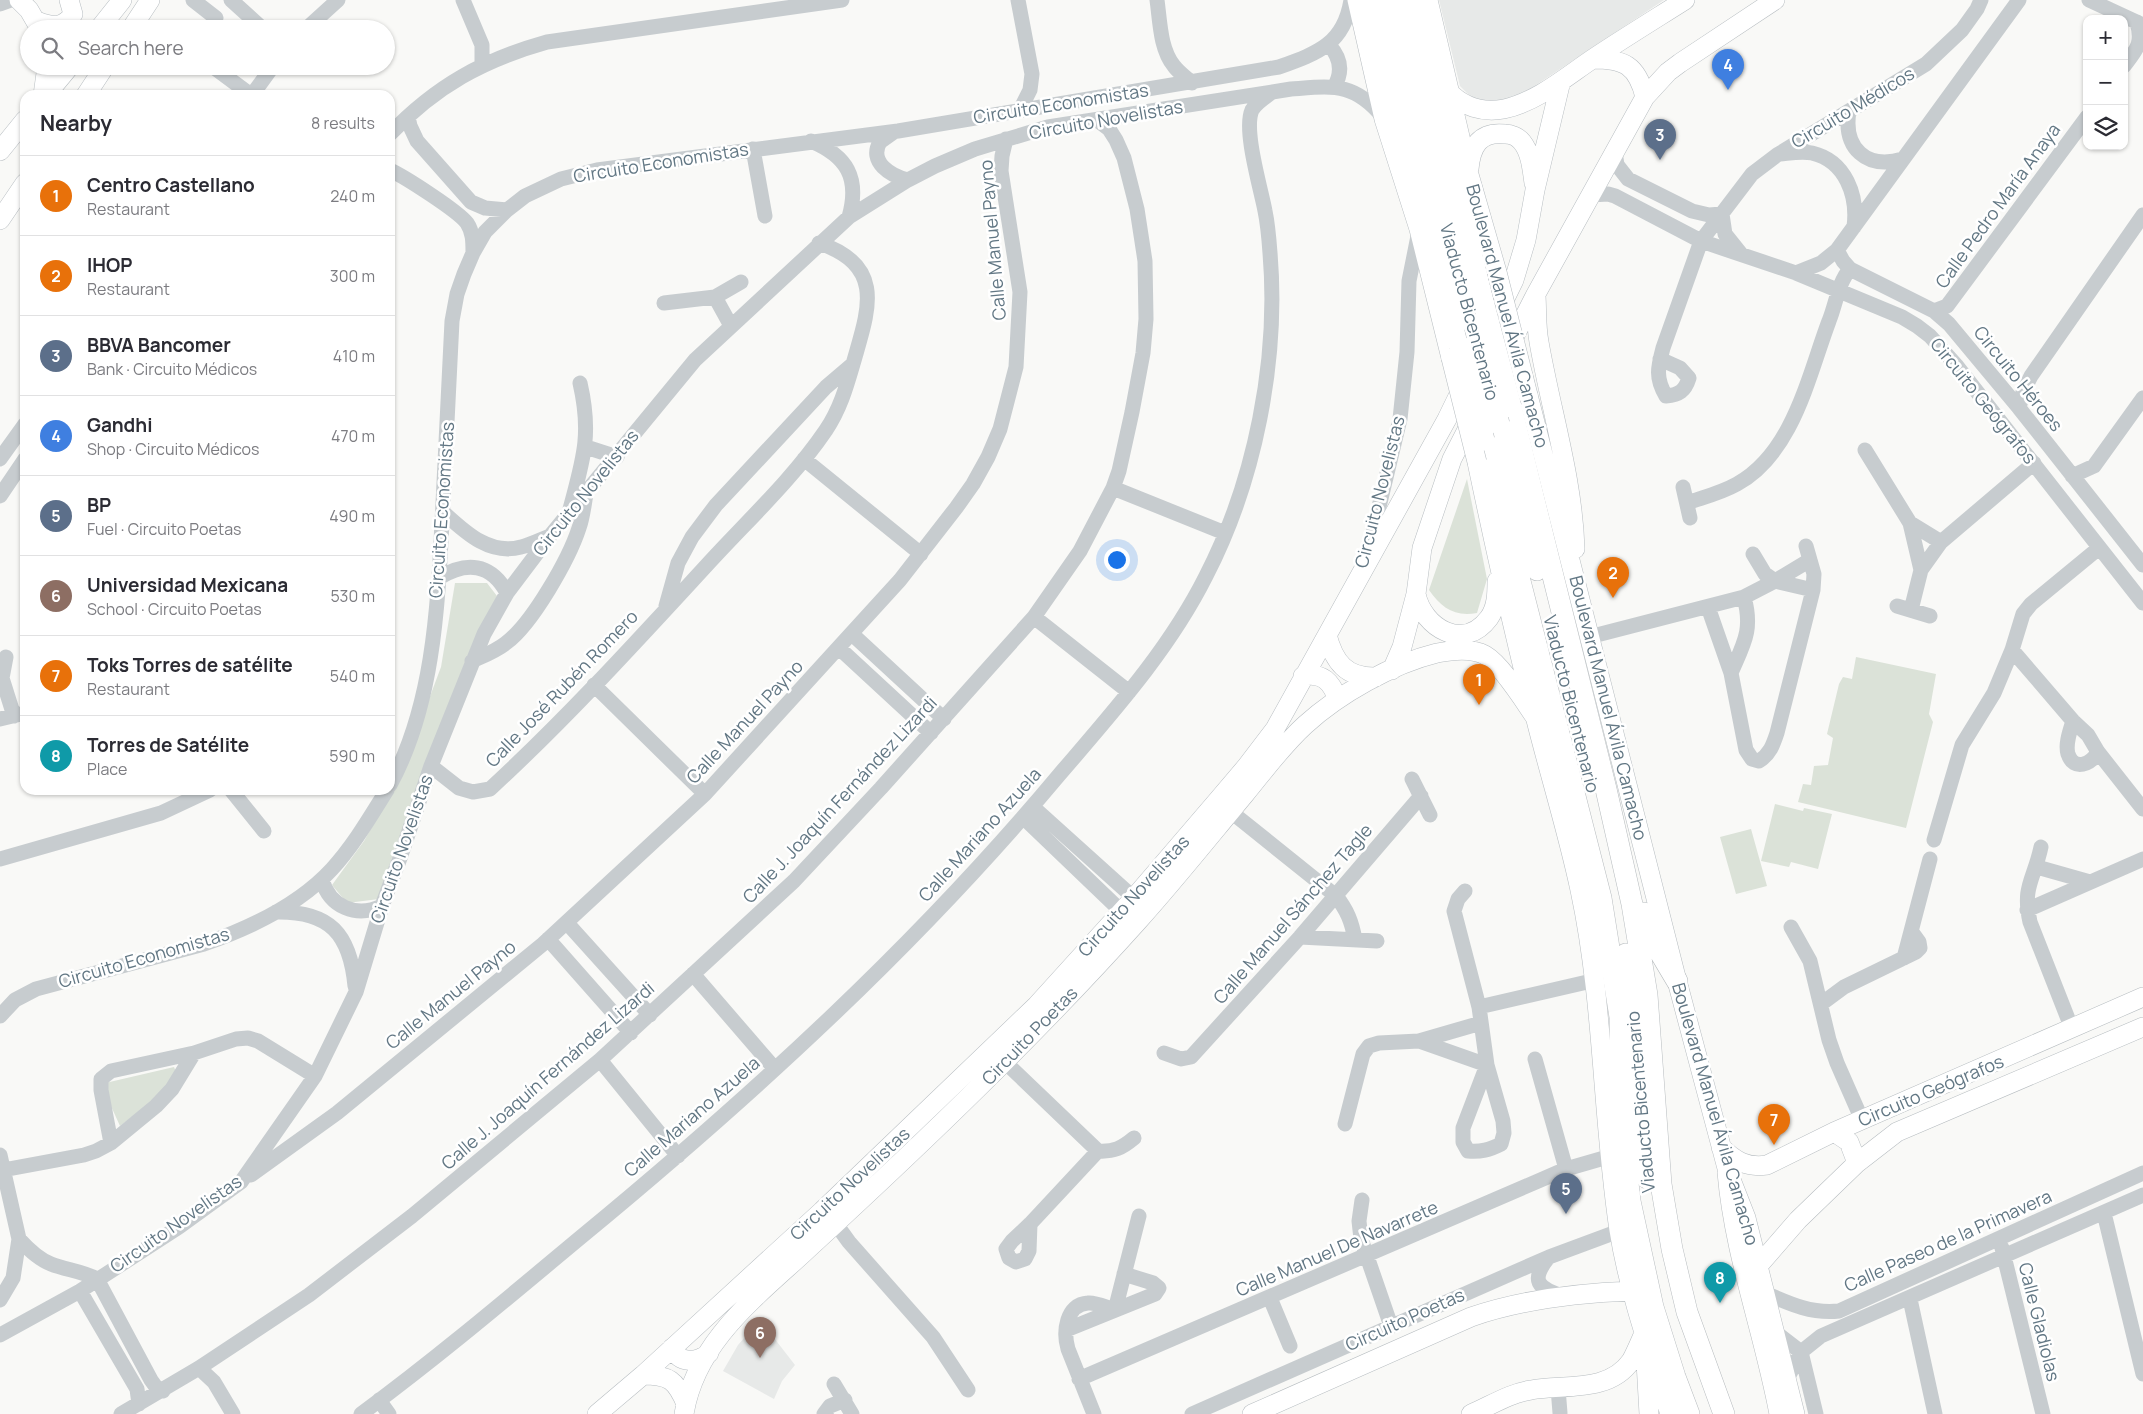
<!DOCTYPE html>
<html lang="en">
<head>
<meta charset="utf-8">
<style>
	:root { --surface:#fff; --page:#f7f7f7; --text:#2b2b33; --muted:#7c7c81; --line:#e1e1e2; --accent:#ef4621 }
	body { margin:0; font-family:Manrope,sans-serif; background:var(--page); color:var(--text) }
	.controls { position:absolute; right:15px; top:15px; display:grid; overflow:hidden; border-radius:10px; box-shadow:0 1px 4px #0004 }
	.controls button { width:45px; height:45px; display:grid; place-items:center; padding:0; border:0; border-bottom:1px solid var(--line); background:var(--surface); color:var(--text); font:25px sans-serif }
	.you { position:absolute; left:1116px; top:559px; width:18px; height:18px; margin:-12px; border:4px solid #fff; border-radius:50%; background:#1a73e8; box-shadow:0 0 0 8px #1a73e833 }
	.badge { display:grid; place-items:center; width:32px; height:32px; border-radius:50%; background:var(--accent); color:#fff; font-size:16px; font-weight:700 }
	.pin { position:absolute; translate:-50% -41px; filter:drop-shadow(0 1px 2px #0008) }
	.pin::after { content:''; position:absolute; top:26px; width:18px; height:15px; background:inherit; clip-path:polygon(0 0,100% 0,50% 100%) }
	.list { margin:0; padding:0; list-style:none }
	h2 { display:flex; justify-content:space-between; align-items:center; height:65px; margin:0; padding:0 20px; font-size:21px }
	h2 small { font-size:16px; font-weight:400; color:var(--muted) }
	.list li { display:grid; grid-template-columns:32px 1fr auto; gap:15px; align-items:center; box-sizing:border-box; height:80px; padding:0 20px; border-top:1px solid var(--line) }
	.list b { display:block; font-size:19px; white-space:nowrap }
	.list p { margin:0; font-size:16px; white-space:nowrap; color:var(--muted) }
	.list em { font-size:16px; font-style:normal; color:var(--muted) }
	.icon { flex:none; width:28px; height:28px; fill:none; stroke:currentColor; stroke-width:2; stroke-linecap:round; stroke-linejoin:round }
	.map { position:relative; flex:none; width:2143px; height:1414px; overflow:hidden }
	.search { position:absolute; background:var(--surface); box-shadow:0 1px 4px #0004; left:20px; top:20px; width:375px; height:55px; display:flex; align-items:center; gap:12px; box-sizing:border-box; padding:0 18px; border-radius:28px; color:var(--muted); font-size:19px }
	.panel { position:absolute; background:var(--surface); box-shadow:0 1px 4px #0004; left:20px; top:90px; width:375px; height:705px; border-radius:15px }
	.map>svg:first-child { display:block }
</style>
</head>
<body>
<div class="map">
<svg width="2143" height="1414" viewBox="0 0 2143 1414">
	<rect width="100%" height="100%" fill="#f9f9f7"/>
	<!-- built -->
	<path fill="#e7e9e8" d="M 1439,0 L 1664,0 L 1524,93 L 1490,105 L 1473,99 L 1460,86 Z
		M 760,1320 L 795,1365 L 782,1381 L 774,1399 L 723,1371 L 738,1345 Z"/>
	<!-- green -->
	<path fill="#dbe2d8" d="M 1467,479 L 1487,579 L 1477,613 C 1454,617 1442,608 1429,590 Z
		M 455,583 L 487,583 L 497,596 L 395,848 L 379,899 L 347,903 L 332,885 L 364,841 L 399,779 L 441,667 Z
		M 1856,657 L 1936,674 L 1929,714 L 1933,722 L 1906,828 L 1798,802 L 1803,784 L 1811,785 L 1814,766 L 1828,765 L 1833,738 L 1827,734 L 1839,684 L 1843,677 L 1852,679 Z
		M 1775,804 L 1803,811 L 1804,808 L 1832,814 L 1818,869 L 1791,862 L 1789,867 L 1761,861 Z
		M 1751,829 L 1767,886 L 1736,894 L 1720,837 Z
		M 174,1067 L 177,1074 L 167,1090 L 120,1126 L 101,1084 Z"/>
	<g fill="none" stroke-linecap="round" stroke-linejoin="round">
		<defs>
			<path id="major" d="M 19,0 L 29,10 L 40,29
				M 1357,0 L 1384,119 L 1419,229 L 1451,358
				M 1428,0 L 1468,171 L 1497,272
				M 37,21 C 52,27 63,29 73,14 L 69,0
				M 99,29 L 122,0
				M 131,29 L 150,0
				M 1593,59 C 1624,59 1637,65 1645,97
				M 1448,91 C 1463,107 1483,113 1504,109 C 1537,102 1567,76 1594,58 C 1624,38 1655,19 1685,0
				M 43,95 L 47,66
				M 46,95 L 70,66
				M 86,95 L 105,66
				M 0,151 L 25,120
				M 1469,169 C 1471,147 1479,131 1505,134 C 1511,134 1518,137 1522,142 C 1531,153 1532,170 1534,183
				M 0,220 L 25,183
				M 1536,296 C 1537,311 1536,326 1539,342 C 1551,411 1573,479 1575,549
				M 1486,337 L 1514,280 L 1526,240 L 1535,190 L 1561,81
				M 1509,347 L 1536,294 L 1645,97 L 1668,72 L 1680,63 L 1775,0
				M 1528,395 L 1677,981 L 1728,1172 L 1746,1218 L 1795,1414
				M 1477,462 C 1495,548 1514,634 1536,720 C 1550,776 1568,833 1580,890 C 1604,1002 1602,1117 1619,1230 C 1629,1293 1651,1354 1670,1414
				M 1416,594 C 1423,628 1464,652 1489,618 C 1497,607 1497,593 1497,581
				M 1327,635 C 1334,662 1346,678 1376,677
				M 1392,670 L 1402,647 L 1416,594 L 1422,548 L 1452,459 L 1473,418
				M 1303,676 C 1323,672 1331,682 1338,699
				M 1834,1132 L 1849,1142 L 1857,1163
				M 1721,1147 C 1735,1161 1747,1168 1767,1165 L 1834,1132 L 2143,997
				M 1758,1266 L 1798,1220 L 1857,1163 L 1897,1132 L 2143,1027
				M 672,1348 C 680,1364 696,1363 709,1353
				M 1646,1362 L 1649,1414
				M 643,1375 C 669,1375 676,1380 686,1404
				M 597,1414 L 643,1375 L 822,1211 L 1037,1005 L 1134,898 L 1218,800 L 1246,767 L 1275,729 L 1447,419 L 1465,382
				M 684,1414 C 696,1340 759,1295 810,1247 C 924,1142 1035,1036 1139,920 C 1175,880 1210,836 1245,794 C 1264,771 1282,746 1305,725 C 1339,694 1392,664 1437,653 C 1452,650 1472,648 1485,655 C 1501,664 1524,701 1535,717
				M 1252,1414 L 1471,1317 C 1523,1299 1577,1293 1632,1291
				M 1471,1414 C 1490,1406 1510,1393 1531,1390 C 1564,1384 1609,1393 1631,1361 C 1636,1352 1640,1342 1644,1333"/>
			<path id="highway" d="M 1372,0 L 1460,346
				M 1390,0 L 1442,208 L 1475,327
				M 1409,0 L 1484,305
				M 1511,407 L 1606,789 L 1632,904 L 1647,995 L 1661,1184 L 1672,1249 L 1687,1312 L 1724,1414
				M 1499,424 L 1537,570
				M 1484,440 L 1601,898 L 1620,1017 L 1621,1120 L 1630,1201 L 1653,1307 L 1675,1377 L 1689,1414
				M 1644,913 L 1652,939 L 1677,981
				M 1626,954 C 1635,1029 1638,1104 1647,1178
				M 1728,1172 C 1735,1255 1765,1333 1780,1414"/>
		</defs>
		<!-- major casing -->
		<use href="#major" stroke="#b7bdc1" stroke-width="20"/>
		<!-- highway casing -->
		<use href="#highway" stroke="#b7bcbf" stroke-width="22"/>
		<!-- minor -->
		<path stroke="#c7cccf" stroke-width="15" d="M 193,0 L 216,18
			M 231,0 L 263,29
			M 463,0 L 482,45 L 482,65
			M 1018,0 L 1032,74 L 1030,90 L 1020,110
			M 1157,0 C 1160,21 1160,49 1174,66 C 1178,72 1186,77 1192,83
			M 2089,0 L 2143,25
			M 0,4 L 11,0
			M 306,29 L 338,0
			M 1329,45 C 1341,58 1343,72 1334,87
			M 212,66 L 251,95
			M 2124,66 C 2137,49 2143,44 2137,22
			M 252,95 L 273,66
			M 1849,111 C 1843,148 1866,170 1903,159
			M 408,117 L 410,126 L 417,141 L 471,202 L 485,208 L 507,210
			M 894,132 L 880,142 C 868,162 891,176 908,180
			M 390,134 C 436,86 483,60 547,42 L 842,0
			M 811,141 C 847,156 860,178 849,217
			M 753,149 L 765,216
			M 1615,152 L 1617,165 L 1628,179 L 1692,211 L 1709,215 L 1722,214
			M 1780,154 C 1791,153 1802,151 1812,153 C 1846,161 1858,196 1854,227
			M 390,170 C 405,177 458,211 467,223 C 473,232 473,242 473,253
			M 1591,195 L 1608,194 L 1615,196 L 1701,241 L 1796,273 L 1902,317 L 1917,326 L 1930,336 L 1956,365 L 2143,603
			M 1722,214 L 1725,234 L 1741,254
			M 1837,250 L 1843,261 L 1850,269 L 1934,311 L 1949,324 L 2019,408 L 2143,565
			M 1796,273 L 1821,263 L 1837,250 L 2019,0
			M 715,297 L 731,326
			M 664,303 L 715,297 L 741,282
			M 1934,311 L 1947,306 L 2087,117
			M 1660,359 L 1680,368 L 1689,378 C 1685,391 1679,395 1666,396 C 1655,378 1658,367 1663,348 L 1701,241 L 1752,174 L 1777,155 L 1926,64 L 1962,30 L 1977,9 L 1981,0
			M 2019,408 L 2023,392 L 2031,376 L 2143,215
			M 586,447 L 617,457
			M 1865,450 L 1910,523 L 1921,570
			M 0,459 L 25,424
			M 804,459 L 921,554
			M 2072,476 L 2094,466 L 2143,398
			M 1683,487 L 1690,518
			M 1113,488 L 1225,533
			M 0,496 L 25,459
			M 1687,503 C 1704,497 1721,493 1737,484 C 1793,453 1808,377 1829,321 C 1836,304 1838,283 1850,269
			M 570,509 C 583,460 592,435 580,383
			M 443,512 C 464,531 489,556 521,547 C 530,545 540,540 550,536
			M 1910,523 L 1941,542
			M 1368,553 L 1400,419 L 1407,352 L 1409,281 L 1419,231
			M 1753,554 L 1765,574 L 1775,581 L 1810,560
			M 439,578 C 466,561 491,563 507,593
			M 666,606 L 678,563 L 692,537 L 716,505 L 826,387 L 853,364
			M 1897,606 L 1930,616
			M 1708,607 L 1731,673 L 1746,750 L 1752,759 L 1759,761 C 1770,754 1773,745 1777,733 L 1813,590 L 1814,574 L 1806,546
			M 1911,610 L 1921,570 L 1941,542 L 2034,463
			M 1034,617 L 1129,692
			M 852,634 L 944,719
			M 1589,637 L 1744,597 L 1775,581 L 1813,590
			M 839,648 L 931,733
			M 2012,650 L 2073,721 L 2088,735 L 2098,752 L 2143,809
			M 6,657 L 2,678 L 14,716
			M 472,661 C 483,656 496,651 506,643 C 532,624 569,559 579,528 C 583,517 584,505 586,494
			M 1731,673 C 1744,643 1753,630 1744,597
			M 594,685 L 705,794
			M 0,719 L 25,713
			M 2073,721 C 2070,731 2065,744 2068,754 C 2074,772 2091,764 2098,752
			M 431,766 L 459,788 L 473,792 L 490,789 C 566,719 636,642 706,566 C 746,522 792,480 826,430 C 840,409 846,388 853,364 C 868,311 887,266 819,243
			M 1412,779 L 1430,815
			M 390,785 C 436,700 438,597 443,503 C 446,442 449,381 452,321 L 457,294 L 464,274 L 473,253 L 485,232 L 507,210 L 525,196 L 561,179 L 597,170 L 898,131 L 1279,67 C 1318,53 1344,44 1351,0
			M 231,790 L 264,831
			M 1033,807 L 1134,898
			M 1230,811 L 1336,896 C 1347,910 1352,922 1355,940
			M 1024,818 L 1121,911
			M 1934,840 L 1962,745 L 1994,693 L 2012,650 L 2023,614 L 2031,604 L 2099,548
			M 2041,847 C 2034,880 2022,886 2030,922 L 2072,1029
			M 0,859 L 161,813 L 210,790
			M 2037,867 L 2090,882
			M 322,880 C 330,907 356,918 382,906
			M 1465,891 L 1458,899 L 1454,911 L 1479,1007 L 1487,1065 L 1503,1121 L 1504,1133 L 1501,1144 C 1489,1150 1481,1152 1468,1151 L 1463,1142 L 1463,1128 L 1487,1065
			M 2027,910 L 2143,859
			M 276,912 C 330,911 350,934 355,986
			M 567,923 L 650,1015
			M 1791,927 L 1810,961 L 1829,1040 L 1837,1063 L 1862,1120
			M 1300,937 L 1377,941
			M 548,939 L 631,1033
			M 1904,958 L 1930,859
			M 693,974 L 775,1069
			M 1821,1004 L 1844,987 L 1916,952 L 1920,948 L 1919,942 L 1911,931
			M 1479,1007 L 1596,980
			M 0,1016 L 15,1000 L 36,989 L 204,944 C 250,928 299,905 332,869 C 354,845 370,817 387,790
			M 1419,1041 L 1481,1023
			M 1164,1053 L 1181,1059 L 1191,1057 L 1300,937 L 1421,796
			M 1535,1059 L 1566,1169
			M 600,1060 L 678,1156
			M 1005,1062 L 1098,1151 C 1114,1152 1122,1148 1134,1138
			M 1345,1124 L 1363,1054 L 1369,1046 L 1379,1043 L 1419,1041 L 1487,1065
			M 111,1143 L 101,1090 L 101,1079 L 111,1071 L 194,1053
			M 0,1155 L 19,1239 L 13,1278 L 0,1300
			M 3,1170 L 84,1155 L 96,1151 L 111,1143 L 156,1106 L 172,1089 L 194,1053 L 236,1039 L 248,1038 L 258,1041 L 315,1076
			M 251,1175 L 337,1113 L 543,944 L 705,794 L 900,580 L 956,508 L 973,484 L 988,457 L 1000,429 L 1016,367 L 1020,292 L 1001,171 L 1002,156 L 1006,139
			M 1362,1200 L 1359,1221 L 1361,1239 L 1391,1326
			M 2104,1213 L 2143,1374
			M 836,1224 L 849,1242 L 933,1337 L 968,1390
			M 1030,1224 L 1029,1251 L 1025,1259 L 1016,1262 L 1009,1258 L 1006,1249 L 1012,1241 L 1030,1224 L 1098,1151
			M 19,1239 C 28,1249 38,1259 51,1264 C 66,1270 82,1271 97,1279
			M 2002,1248 L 2043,1414
			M 1548,1258 C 1530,1281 1538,1288 1562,1296
			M 97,1279 L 151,1380 L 156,1387 L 163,1391
			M 80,1291 L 137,1389 L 139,1404
			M 1765,1293 C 1790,1304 1812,1314 1839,1311 L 2143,1173
			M 1270,1298 L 1290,1346
			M 1910,1299 L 1935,1414
			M 1066,1330 L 1155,1294 L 1159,1288 L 1153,1283 L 1124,1274
			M 1775,1332 L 1801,1352 L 1816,1414
			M 0,1335 L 80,1291 L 179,1227 L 241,1182 L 315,1076 L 356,992 L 382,906 L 400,858 L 431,766 L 484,634 L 507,593 L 550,536 L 695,360 L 849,217 L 908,180 L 935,166 L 975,149 L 1048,127 L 1291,89 C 1334,86 1354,82 1383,117
			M 199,1368 L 214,1382 L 233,1414
			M 1079,1379 L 1566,1169 L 1611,1156
			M 1787,1379 L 1801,1352 L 1821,1336 L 2143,1195
			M 834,1384 L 852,1414
			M 1558,1388 L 1560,1413
			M 379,1400 L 389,1414
			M 121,1414 L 199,1368 L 309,1295 L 412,1216 L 600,1060 L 794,881 L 881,788 L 1034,617 L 1080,551 L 1113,488 L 1119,471 L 1132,412 L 1143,353 L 1146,319 L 1145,261 L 1137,209 L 1124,158 L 1116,140 L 1109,129 L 1097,120
			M 361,1414 C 437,1358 509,1297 581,1237 C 752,1096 917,945 1059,775 C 1112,713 1169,650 1206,576 C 1255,481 1279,360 1270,253 C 1269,239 1268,225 1265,211 C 1261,189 1243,130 1252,110 C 1256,103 1264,98 1271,93
			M 824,1414 L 830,1406 L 845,1400
			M 1094,1414 L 1068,1349 C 1063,1332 1066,1304 1088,1303 C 1096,1302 1107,1308 1115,1310 L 1139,1216
			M 1192,1414 L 1549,1257 L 1619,1231"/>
		<!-- major -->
		<use href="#major" stroke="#fff" stroke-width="19"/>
		<!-- highway -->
		<use href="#highway" stroke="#fff" stroke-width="21"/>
		<defs>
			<path id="major-bridge" d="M 1497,272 L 1528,395
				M 1451,358 L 1477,462"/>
			<path id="highway-bridge" d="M 1484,305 L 1511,407
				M 1475,327 L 1499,424
				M 1460,346 L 1484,440"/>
		</defs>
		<!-- major-bridge casing -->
		<use href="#major-bridge" stroke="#b7bdc1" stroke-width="20" stroke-linecap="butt"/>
		<!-- highway-bridge casing -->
		<use href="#highway-bridge" stroke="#b7bcbf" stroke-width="22" stroke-linecap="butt"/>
		<!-- major-bridge -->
		<use href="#major-bridge" stroke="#fff" stroke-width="19"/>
		<!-- highway-bridge -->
		<use href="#highway-bridge" stroke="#fff" stroke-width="21"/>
	</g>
	<g text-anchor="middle" stroke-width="5" stroke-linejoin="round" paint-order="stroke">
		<!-- street labels -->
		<g font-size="18" fill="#627784" stroke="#fff">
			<text transform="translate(1061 104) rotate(-9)" y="6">Circuito Economistas</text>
			<text transform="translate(1853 108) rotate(-31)" y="6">Circuito Médicos</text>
			<text transform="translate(1106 120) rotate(-10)" y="6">Circuito Novelistas</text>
			<text transform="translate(661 163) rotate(-9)" y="6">Circuito Economistas</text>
			<text transform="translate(1998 206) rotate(-54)" y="6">Calle Pedro María Anaya</text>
			<text transform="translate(993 240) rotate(-95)" y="6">Calle Manuel Payno</text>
			<text transform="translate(1469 312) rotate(75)" y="6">Viaducto Bicentenario</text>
			<text transform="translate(1507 316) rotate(75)" y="6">Boulevard Manuel Ávila Camacho</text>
			<text transform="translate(2018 379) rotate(51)" y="6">Circuito Héroes</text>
			<text transform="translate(1983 401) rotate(51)" y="6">Circuito Geógrafos</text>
			<text transform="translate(1380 492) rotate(-76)" y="6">Circuito Novelistas</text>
			<text transform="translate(586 493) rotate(-51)" y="6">Circuito Novelistas</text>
			<text transform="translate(442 510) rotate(-86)" y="6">Circuito Economistas</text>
			<text transform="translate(562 689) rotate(-46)" y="6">Calle José Rubén Romero</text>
			<text transform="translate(1571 704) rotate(76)" y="6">Viaducto Bicentenario</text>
			<text transform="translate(1608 708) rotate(76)" y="6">Boulevard Manuel Ávila Camacho</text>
			<text transform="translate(745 722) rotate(-47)" y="6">Calle Manuel Payno</text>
			<text transform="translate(840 800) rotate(-47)" y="6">Calle J. Joaquín Fernández Lizardi</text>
			<text transform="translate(980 835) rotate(-48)" y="6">Calle Mariano Azuela</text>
			<text transform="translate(402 849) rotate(-71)" y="6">Circuito Novelistas</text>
			<text transform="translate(1134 896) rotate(-48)" y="6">Circuito Novelistas</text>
			<text transform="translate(1293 914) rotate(-49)" y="6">Calle Manuel Sánchez Tagle</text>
			<text transform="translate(144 958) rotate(-16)" y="6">Circuito Economistas</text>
			<text transform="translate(451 995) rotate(-39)" y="6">Calle Manuel Payno</text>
			<text transform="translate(1030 1036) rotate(-46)" y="6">Circuito Poetas</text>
			<text transform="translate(548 1076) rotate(-41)" y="6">Calle J. Joaquín Fernández Lizardi</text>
			<text transform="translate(1931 1091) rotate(-23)" y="6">Circuito Geógrafos</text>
			<text transform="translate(1641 1102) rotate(-95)" y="6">Viaducto Bicentenario</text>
			<text transform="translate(1715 1114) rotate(74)" y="6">Boulevard Manuel Ávila Camacho</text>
			<text transform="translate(692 1117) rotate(-41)" y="6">Calle Mariano Azuela</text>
			<text transform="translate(850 1184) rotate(-43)" y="6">Circuito Novelistas</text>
			<text transform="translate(176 1224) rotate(-35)" y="6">Circuito Novelistas</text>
			<text transform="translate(1948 1241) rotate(-24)" y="6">Calle Paseo de la Primavera</text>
			<text transform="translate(1337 1249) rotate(-23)" y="6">Calle Manuel De Navarrete</text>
			<text transform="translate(1405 1320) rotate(-24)" y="6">Circuito Poetas</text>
			<text transform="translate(2039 1322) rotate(76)" y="6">Calle Gladiolas</text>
		</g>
	</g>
</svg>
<div class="controls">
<button>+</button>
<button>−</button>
<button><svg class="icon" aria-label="layers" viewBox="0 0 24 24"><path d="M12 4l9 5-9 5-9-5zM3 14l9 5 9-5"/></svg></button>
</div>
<div class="you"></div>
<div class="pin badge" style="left:1479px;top:705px;background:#e8710a">1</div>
<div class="pin badge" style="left:1613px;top:598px;background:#e8710a">2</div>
<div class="pin badge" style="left:1660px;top:160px;background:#5c6f8a">3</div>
<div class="pin badge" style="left:1728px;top:90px;background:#3f7fe0">4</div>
<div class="pin badge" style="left:1566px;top:1214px;background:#5c6f8a">5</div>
<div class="pin badge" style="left:760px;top:1358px;background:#8d6e63">6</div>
<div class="pin badge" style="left:1774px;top:1145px;background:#e8710a">7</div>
<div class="pin badge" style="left:1720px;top:1303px;background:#0f9aa8">8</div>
<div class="search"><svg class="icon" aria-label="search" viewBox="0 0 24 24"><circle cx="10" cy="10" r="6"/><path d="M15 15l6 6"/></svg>Search here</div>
<section class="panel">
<h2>Nearby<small>8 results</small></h2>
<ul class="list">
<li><span class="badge" style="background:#e8710a">1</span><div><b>Centro Castellano</b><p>Restaurant</p></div><em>240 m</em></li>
<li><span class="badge" style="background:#e8710a">2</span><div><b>IHOP</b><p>Restaurant</p></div><em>300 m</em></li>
<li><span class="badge" style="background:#5c6f8a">3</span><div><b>BBVA Bancomer</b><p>Bank · Circuito Médicos</p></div><em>410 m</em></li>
<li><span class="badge" style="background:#3f7fe0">4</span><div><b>Gandhi</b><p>Shop · Circuito Médicos</p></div><em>470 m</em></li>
<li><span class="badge" style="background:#5c6f8a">5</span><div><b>BP</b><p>Fuel · Circuito Poetas</p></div><em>490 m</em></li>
<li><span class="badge" style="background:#8d6e63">6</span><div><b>Universidad Mexicana</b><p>School · Circuito Poetas</p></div><em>530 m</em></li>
<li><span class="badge" style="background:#e8710a">7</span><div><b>Toks Torres de satélite</b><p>Restaurant</p></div><em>540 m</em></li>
<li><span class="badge" style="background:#0f9aa8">8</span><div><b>Torres de Satélite</b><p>Place</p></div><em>590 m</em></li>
</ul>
</section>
</div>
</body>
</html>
